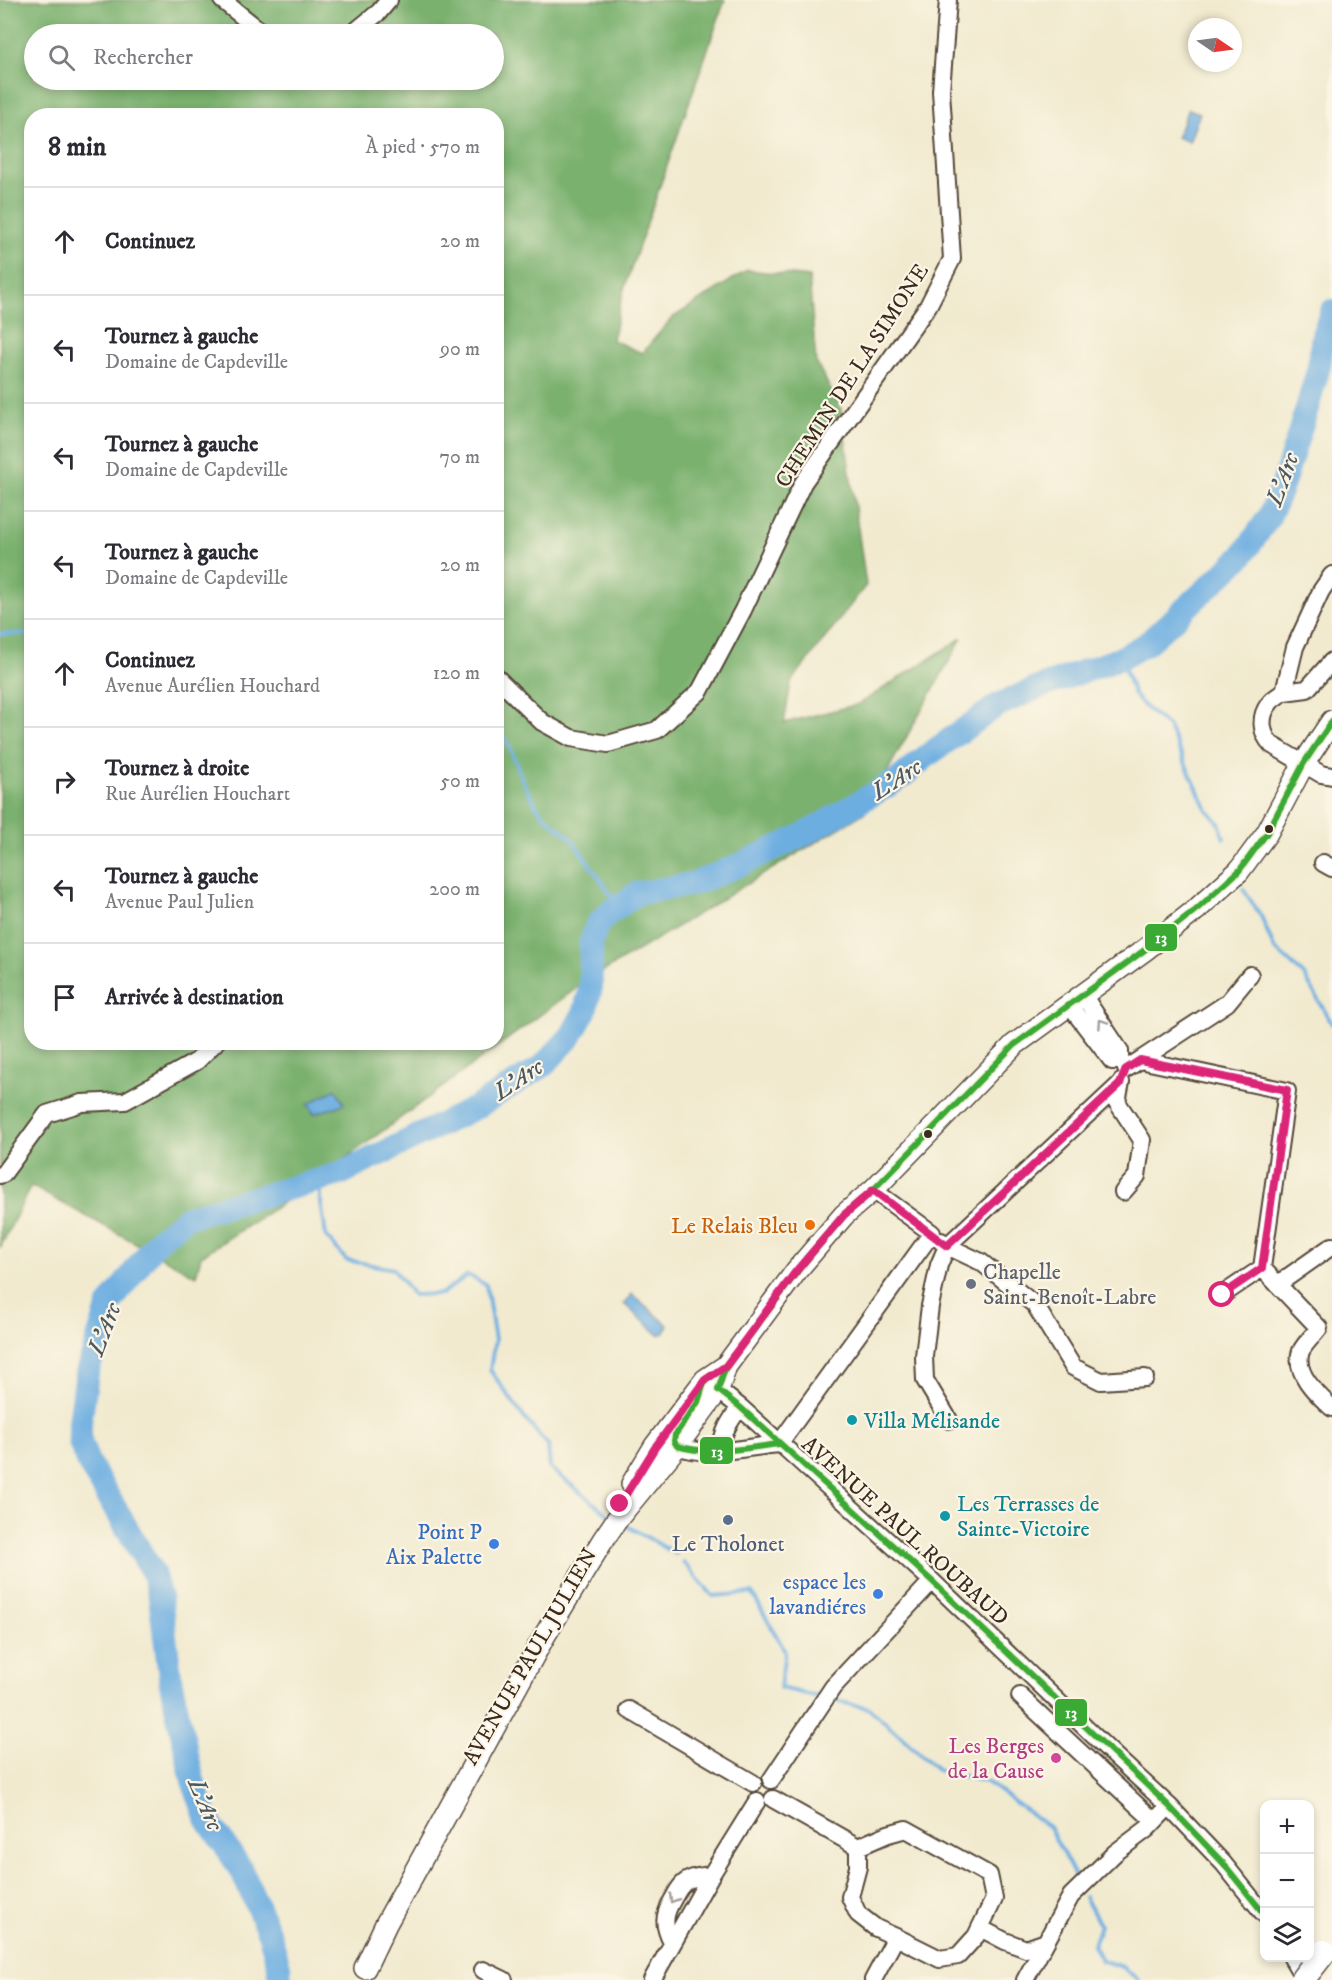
<!DOCTYPE html>
<html lang="fr">
<head>
<meta charset="utf-8">
<style>
	:root { --surface:#fff; --page:#f2f2f3; --text:#2b2b33; --muted:#7c7c81; --line:#e1e1e2 }
	body { margin:0; font-family:"IM FELL DW Pica",serif; background:var(--page); color:var(--text) }
	.controls { position:absolute; right:18px; bottom:18px; display:grid; overflow:hidden; border-radius:12px; box-shadow:0 3px 9px #0003 }
	.controls button { width:54px; height:54px; display:grid; place-items:center; padding:0; border:0; border-bottom:2px solid var(--line); background:var(--surface); color:var(--text); font:30px sans-serif }
	.compass { position:absolute; left:1188px; top:18px; width:54px; height:54px; border-radius:50%; background:var(--surface); box-shadow:0 3px 9px #0003; rotate:103deg }
	.stop { position:absolute; width:18px; height:18px; margin:-14px; border:4px solid #db2777; border-radius:50%; background:#fff }
	.stop.end { background:#db2777; border-color:#fff; box-shadow:0 2px 6px #0008 }
	.list { margin:0; padding:0; list-style:none }
	h2 { display:flex; justify-content:space-between; align-items:center; height:78px; margin:0; padding:0 24px; font-size:26px }
	h2 small { font-size:20px; font-weight:400; color:var(--muted) }
	.list li { display:grid; grid-template-columns:39px 1fr auto; gap:18px; align-items:center; box-sizing:border-box; height:108px; padding:0 24px; border-top:2px solid var(--line) }
	.list b { display:block; font-size:22px; white-space:nowrap }
	.list p { margin:0; font-size:20px; white-space:nowrap; color:var(--muted) }
	.list em { font-size:20px; font-style:normal; color:var(--muted) }
	.icon { flex:none; width:33px; height:33px; fill:none; stroke:currentColor; stroke-width:2; stroke-linecap:round; stroke-linejoin:round }
	.map { position:relative; flex:none; width:1332px; height:1980px; overflow:hidden }
	.search { position:absolute; background:var(--surface); box-shadow:0 3px 9px #0003; left:24px; top:24px; width:480px; height:66px; display:flex; align-items:center; gap:15px; box-sizing:border-box; padding:0 21px; border-radius:33px; color:var(--muted); font-size:22px }
	.panel { position:absolute; background:var(--surface); box-shadow:0 3px 9px #0003; left:24px; top:108px; width:480px; height:942px; border-radius:24px }
	.map>svg:first-child { display:block }
</style>
</head>
<body>
<div class="map">
<svg width="1332" height="1980" viewBox="0 0 1332 1980">
	<rect width="100%" height="100%" fill="#fcf5e5"/>
	<filter id="ink" filterUnits="userSpaceOnUse"><feTurbulence type="fractalNoise" baseFrequency=".0167" numOctaves="2"/><feDisplacementMap in="SourceGraphic" scale="12" xChannelSelector="R" yChannelSelector="G"/><feConvolveMatrix kernelMatrix="1 2 1 2 8 2 1 2 1" color-interpolation-filters="sRGB"/></filter>
	<filter id="wash" filterUnits="userSpaceOnUse"><feTurbulence type="fractalNoise" baseFrequency=".008" numOctaves="4" result="noise"/><feDisplacementMap in="SourceGraphic" scale="24" xChannelSelector="R" yChannelSelector="G"/><feGaussianBlur stdDeviation="1.35" result="paint"/><feColorMatrix in="noise" values="0 0 0 0 0 0 0 0 0 0 0 0 0 0 0 0 0 1.4 0 .05"/><feComposite in="paint" operator="in"/></filter>
	<g filter="url(#wash)">
		<rect width="100%" height="100%" fill="#f1eacf"/>
		<!-- forest -->
		<path fill="#7ab16e" stroke="#5a6e46" stroke-width="1.5" fill-rule="evenodd" d="M 0,0 L 725,0 L 624,289 L 612,340 L 642,353 L 672,318 L 747,270 L 809,277 L 816,362 L 841,409 L 866,585 L 791,682 L 784,723 L 859,704 L 962,638 L 864,813 L 581,985 L 304,1189 L 201,1256 L 196,1276 L 31,1186 L 0,1248 ZM 34,34 L 494,34 L 494,80 L 34,80 ZM 32,116 L 496,116 L 496,1042 L 32,1042 Z"/>
		<!-- water -->
		<path fill="#6daee1" stroke="#546c80" stroke-width="1.5" d="M 1188,109 L 1200,113 L 1189,142 L 1177,137 Z
			M 336,1089 L 344,1104 L 314,1114 L 308,1104 Z
			M 632,1294 L 668,1325 L 665,1333 L 659,1335 L 624,1304 Z"/>
		<g fill="none" stroke-linecap="round" stroke-linejoin="round">
			<!-- stream -->
			<path stroke="#6daee1" stroke-width="4" d="M 0,634 L 32,634
				M 1121,658 L 1134,695 L 1146,708 L 1168,726 L 1207,810 L 1219,823 L 1224,838
				M 496,725 L 510,747 L 523,782 L 537,807 L 547,818 L 571,838 L 619,906
				M 1243,889 L 1261,916 L 1274,948 L 1304,975 L 1332,1024
				M 318,1181 L 326,1236 L 346,1260 L 394,1269 L 413,1295 L 441,1294 L 468,1275 L 486,1285 L 495,1340 L 490,1370 L 525,1419 L 548,1445 L 550,1468 L 610,1516
				M 622,1523 L 676,1554
				M 683,1562 L 713,1596 L 752,1593 L 785,1651 L 780,1688 L 820,1697
				M 831,1700 L 869,1708 L 938,1770 L 987,1782 L 1049,1827 L 1076,1878
				M 1085,1897 L 1100,1925 L 1093,1945 L 1101,1960 L 1122,1967 L 1139,1980"/>
			<!-- river -->
			<path stroke="#6daee1" stroke-width="24" d="M 280,1980 L 279,1966 L 270,1936 L 242,1871 L 207,1819 L 193,1781 L 171,1684 L 160,1597 L 153,1573 L 88,1462 L 80,1442 L 80,1423 L 87,1373 L 109,1305 L 157,1241 L 187,1217 L 340,1174 L 475,1108 L 543,1066 L 571,1036 L 585,1011 L 591,987 L 591,943 L 597,925 L 610,912 L 638,893 L 693,884 L 735,867 L 805,834 L 899,779 L 928,755 L 998,705 L 1040,687 L 1121,658 L 1146,644 L 1175,618 L 1242,556 L 1269,517 L 1283,484 L 1308,405 L 1319,367 L 1323,335 L 1332,311"/>
		</g>
	</g>
	<g filter="url(#ink)">
		<g fill="none" stroke-linecap="round" stroke-linejoin="round">
			<defs>
				<path id="minor" d="M 222,0 L 264,34
					M 352,34 L 379,12 L 389,0
					M 496,677 L 542,722 L 571,738 L 608,744 L 657,730 L 700,691 L 743,610 L 803,483 L 928,306 L 952,259 L 941,91 L 948,0
					M 1284,692 C 1279,695 1272,699 1269,704 C 1259,717 1261,734 1272,745 L 1321,774 L 1332,776
					M 1284,692 L 1295,647 L 1321,591 L 1332,575
					M 1284,692 L 1307,689 L 1332,661
					M 1323,863 L 1332,868
					M 1069,1005 L 1112,1061 L 1120,1061 L 1120,1051 L 1083,995
					M 1140,1060 L 1227,1003 L 1250,975
					M 1126,1069 L 1140,1060 L 1287,1091 L 1262,1268 L 1319,1328 C 1314,1335 1305,1343 1301,1351 C 1293,1373 1318,1395 1332,1408
					M 1121,1082 L 1117,1102 L 1142,1140 L 1137,1176 L 1123,1192
					M 0,1175 L 3,1174 L 47,1114 L 82,1103 L 125,1101 L 197,1061 L 216,1042
					M 941,1241 L 947,1246 L 1120,1084
					M 1278,1284 L 1332,1246
					M 1222,1295 L 1262,1268
					M 718,1390 L 740,1407 L 932,1581 L 1116,1757 L 1169,1806 L 1223,1863 L 1264,1914
					M 949,1420 L 925,1380 L 924,1356 L 930,1306 L 939,1265 L 947,1246 L 981,1262 L 1035,1305 L 1073,1367 L 1101,1381 L 1145,1378
					M 675,1435 L 674,1441 L 677,1446 C 707,1458 747,1447 779,1444 L 932,1233 L 873,1190
					M 721,1450 C 722,1432 730,1421 740,1407
					M 1020,1696 L 1154,1821
					M 629,1710 L 753,1783
					M 771,1780 L 833,1687 L 932,1581
					M 773,1799 L 858,1847 L 858,1867 L 850,1897 L 858,1914 L 876,1928 L 896,1937 L 873,1980
					M 858,1847 L 888,1834 L 906,1829 L 989,1875 L 994,1899 L 976,1936 L 958,1956 L 940,1959 L 896,1937
					M 980,1928 L 1005,1941 L 1026,1949 L 1043,1943
					M 672,1943 C 663,1925 663,1916 673,1899 C 676,1894 679,1887 684,1883 C 691,1877 702,1876 711,1875
					M 1292,1958 L 1305,1980
					M 483,1970 L 504,1980
					M 652,1980 L 711,1875 L 757,1801
					M 1025,1980 L 1071,1896 L 1115,1853 L 1147,1829 L 1169,1806"/>
				<path id="major" d="M 632,1484 L 655,1446 L 705,1380 L 726,1366
					M 365,1968 L 386,1924 L 545,1635 L 603,1540 L 618,1518 L 677,1446 L 718,1390 L 726,1366 L 797,1270 L 844,1215 L 873,1190 L 1014,1045 L 1146,949 L 1197,909 L 1239,871 L 1267,833 L 1304,763 L 1332,721"/>
			</defs>
			<!-- minor casing -->
			<use href="#minor" stroke="#564739" stroke-width="20"/>
			<!-- major casing -->
			<use href="#major" stroke="#564739" stroke-width="24"/>
			<!-- minor -->
			<use href="#minor" stroke="#fff" stroke-width="16"/>
			<!-- major -->
			<use href="#major" stroke="#fff" stroke-width="21"/>
			<defs>
				<path id="highway-bridge" d="M 1302,1980 L 1324,1952"/>
			</defs>
			<!-- highway-bridge casing -->
			<use href="#highway-bridge" stroke="#564739" stroke-width="27" stroke-linecap="butt"/>
			<!-- highway-bridge -->
			<use href="#highway-bridge" stroke="#fff" stroke-width="24"/>
			<defs>
				<path id="bus-1" d="M 733,1356 L 726,1366 L 705,1380 L 698,1402 L 675,1435 L 674,1441 L 677,1446 C 711,1456 745,1448 779,1444
					M 1264,1914 L 1223,1863 L 1169,1806 L 932,1581 L 740,1407 L 718,1390 L 726,1366 L 806,1260 L 844,1215 L 873,1190 L 1014,1045 L 1146,949 L 1197,909 L 1239,871 L 1267,833 L 1304,763 L 1332,721"/>
			</defs>
			<!-- bus-1 casing -->
			<use href="#bus-1" stroke="#fcf5e5" stroke-width="10"/>
			<!-- bus-1 -->
			<use href="#bus-1" stroke="#3aaa35" stroke-width="6"/>
		</g>
		<!-- one-way arrows -->
		<defs><path id="oneway-chevron" d="M-2-3.5L2.5 0L-2 3.5" fill="none" stroke-width="1.6" stroke-linecap="round" stroke-linejoin="round" transform="scale(1.5)"/></defs>
		<g stroke="#a79f9a">
			<use href="#oneway-chevron" transform="translate(1102 1023) rotate(-124)"/>
			<use href="#oneway-chevron" transform="translate(673 1899) rotate(121)"/>
		</g>
	</g>
	<g fill="none" stroke-linecap="round" stroke-linejoin="round" filter="url(#ink)">
		<!-- route -->
		<path stroke="#db2777" stroke-width="8" d="M 620,1504 L 656,1446 L 705,1380 L 726,1366 L 797,1270 L 844,1215 L 873,1190 L 947,1246 L 1120,1084 L 1126,1069 L 1140,1060 L 1287,1090 L 1262,1268 L 1222,1295"/>
	</g>
	<!-- markers -->
	<g fill="#3b2a1e" stroke="#fcf5e5" stroke-width="2">
		<circle cx="1269" cy="829" r="5"/>
		<circle cx="928" cy="1134" r="5"/>
	</g>
	<circle fill="#e8710a" stroke="#fcf5e5" stroke-width="2" cx="810" cy="1225" r="6"/>
	<circle fill="#6b7280" stroke="#fcf5e5" stroke-width="2" cx="971" cy="1284" r="6"/>
	<g fill="#0f9aa8" stroke="#fcf5e5" stroke-width="2">
		<circle cx="852" cy="1420" r="6"/>
		<circle cx="945" cy="1516" r="6"/>
	</g>
	<circle fill="#5c6f8a" stroke="#fcf5e5" stroke-width="2" cx="728" cy="1520" r="6"/>
	<g fill="#3f7fe0" stroke="#fcf5e5" stroke-width="2">
		<circle cx="494" cy="1544" r="6"/>
		<circle cx="878" cy="1594" r="6"/>
	</g>
	<circle fill="#d1479c" stroke="#fcf5e5" stroke-width="2" cx="1056" cy="1758" r="6"/>
	<g text-anchor="middle" stroke-width="4.5" stroke-linejoin="round" paint-order="stroke">
		<!-- street labels -->
		<g font-size="22" fill="#3b2a1e" stroke="#fcf5e5">
			<text transform="translate(851 375) rotate(-57)" y="8">CHEMIN DE LA SIMONE</text>
			<text transform="translate(906 1530) rotate(42)" y="8">AVENUE PAUL ROUBAUD</text>
			<text transform="translate(529 1656) rotate(-60)" y="8">AVENUE PAUL JULIEN</text>
		</g>
		<!-- food labels -->
		<g font-size="22" fill="#c56008" stroke="#fcf5e5" text-anchor="end">
			<text x="798" y="1233">Le Relais Bleu</text>
		</g>
		<!-- worship labels -->
		<g font-size="22" fill="#5b616d" stroke="#fcf5e5" text-anchor="start">
			<text x="983" y="1279">Chapelle<tspan x="983" dy="25">Saint-Benoît-Labre</tspan></text>
		</g>
		<!-- culture labels -->
		<g font-size="22" fill="#0d838f" stroke="#fcf5e5" text-anchor="start">
			<text x="864" y="1428">Villa Mélisande</text>
			<text x="957" y="1511">Les Terrasses de<tspan x="957" dy="25">Sainte-Victoire</tspan></text>
		</g>
		<!-- shop labels -->
		<g font-size="22" fill="#366cbe" stroke="#fcf5e5" text-anchor="end">
			<text x="482" y="1539">Point P<tspan x="482" dy="25">Aix Palette</tspan></text>
			<text x="866" y="1589">espace les<tspan x="866" dy="25">lavandiéres</tspan></text>
		</g>
		<!-- service labels -->
		<g font-size="22" fill="#4e5e75" stroke="#fcf5e5">
			<text x="728" y="1551">Le Tholonet</text>
		</g>
		<!-- hotel labels -->
		<g font-size="22" fill="#b23c85" stroke="#fcf5e5" text-anchor="end">
			<text x="1044" y="1753">Les Berges<tspan x="1044" dy="25">de la Cause</tspan></text>
		</g>
		<!-- water labels -->
		<g font-size="24" font-style="italic" fill="#4c5862" stroke="#fcf5e5">
			<text transform="translate(1282 479) rotate(-70)" y="8">L'Arc</text>
			<text transform="translate(896 779) rotate(-33)" y="8">L'Arc</text>
			<text transform="translate(518 1079) rotate(-34)" y="8">L'Arc</text>
			<text transform="translate(104 1329) rotate(-69)" y="8">L'Arc</text>
			<text transform="translate(206 1804) rotate(67)" y="8">L'Arc</text>
		</g>
	</g>
	<g stroke="#fcf5e5" stroke-width="2">
		<rect x="1144" y="923" width="34" height="29" rx="6" fill="#3aaa35"/>
		<rect x="699" y="1436" width="35" height="29" rx="6" fill="#3aaa35"/>
		<rect x="1054" y="1698" width="34" height="29" rx="6" fill="#3aaa35"/>
	</g>
	<g font-size="16" text-anchor="middle" font-weight="bold" fill="#fff">
		<text x="1161" y="943">13</text>
		<text x="717" y="1457">13</text>
		<text x="1071" y="1718">13</text>
	</g>
</svg>
<div class="controls">
<button>+</button>
<button>−</button>
<button><svg class="icon" aria-label="layers" viewBox="0 0 24 24"><path d="M12 4l9 5-9 5-9-5zM3 14l9 5 9-5"/></svg></button>
</div>
<svg class="compass" viewBox="-18 -18 36 36"><path d="M0-13l5 13h-10z" fill="#e53935"/><path d="M0 13l5-13h-10z" fill="#7c7c81"/></svg>
<div class="stop" style="left:1222px;top:1295px"></div>
<div class="stop end" style="left:620px;top:1504px"></div>
<div class="search"><svg class="icon" aria-label="search" viewBox="0 0 24 24"><circle cx="10" cy="10" r="6"/><path d="M15 15l6 6"/></svg>Rechercher</div>
<section class="panel">
<h2>8 min<small>À pied · 570 m</small></h2>
<ul class="list">
<li><svg class="icon" aria-label="ahead" viewBox="0 0 24 24"><path d="M12 20V5M6 11l6-6 6 6"/></svg><div><b>Continuez</b></div><em>20 m</em></li>
<li><svg class="icon" aria-label="left" viewBox="0 0 24 24"><path d="M17 20v-9H6M10 6l-5 5 5 5"/></svg><div><b>Tournez à gauche</b><p>Domaine de Capdeville</p></div><em>90 m</em></li>
<li><svg class="icon" aria-label="left" viewBox="0 0 24 24"><path d="M17 20v-9H6M10 6l-5 5 5 5"/></svg><div><b>Tournez à gauche</b><p>Domaine de Capdeville</p></div><em>70 m</em></li>
<li><svg class="icon" aria-label="left" viewBox="0 0 24 24"><path d="M17 20v-9H6M10 6l-5 5 5 5"/></svg><div><b>Tournez à gauche</b><p>Domaine de Capdeville</p></div><em>20 m</em></li>
<li><svg class="icon" aria-label="ahead" viewBox="0 0 24 24"><path d="M12 20V5M6 11l6-6 6 6"/></svg><div><b>Continuez</b><p>Avenue Aurélien Houchard</p></div><em>120 m</em></li>
<li><svg class="icon" aria-label="right" viewBox="0 0 24 24"><path d="M7 20v-9h11M14 6l5 5-5 5"/></svg><div><b>Tournez à droite</b><p>Rue Aurélien Houchart</p></div><em>50 m</em></li>
<li><svg class="icon" aria-label="left" viewBox="0 0 24 24"><path d="M17 20v-9H6M10 6l-5 5 5 5"/></svg><div><b>Tournez à gauche</b><p>Avenue Paul Julien</p></div><em>200 m</em></li>
<li><svg class="icon" aria-label="arrive" viewBox="0 0 24 24"><path d="M6 21V4h12l-3 4 3 4H6"/></svg><div><b>Arrivée à destination</b></div></li>
</ul>
</section>
</div>
</body>
</html>
